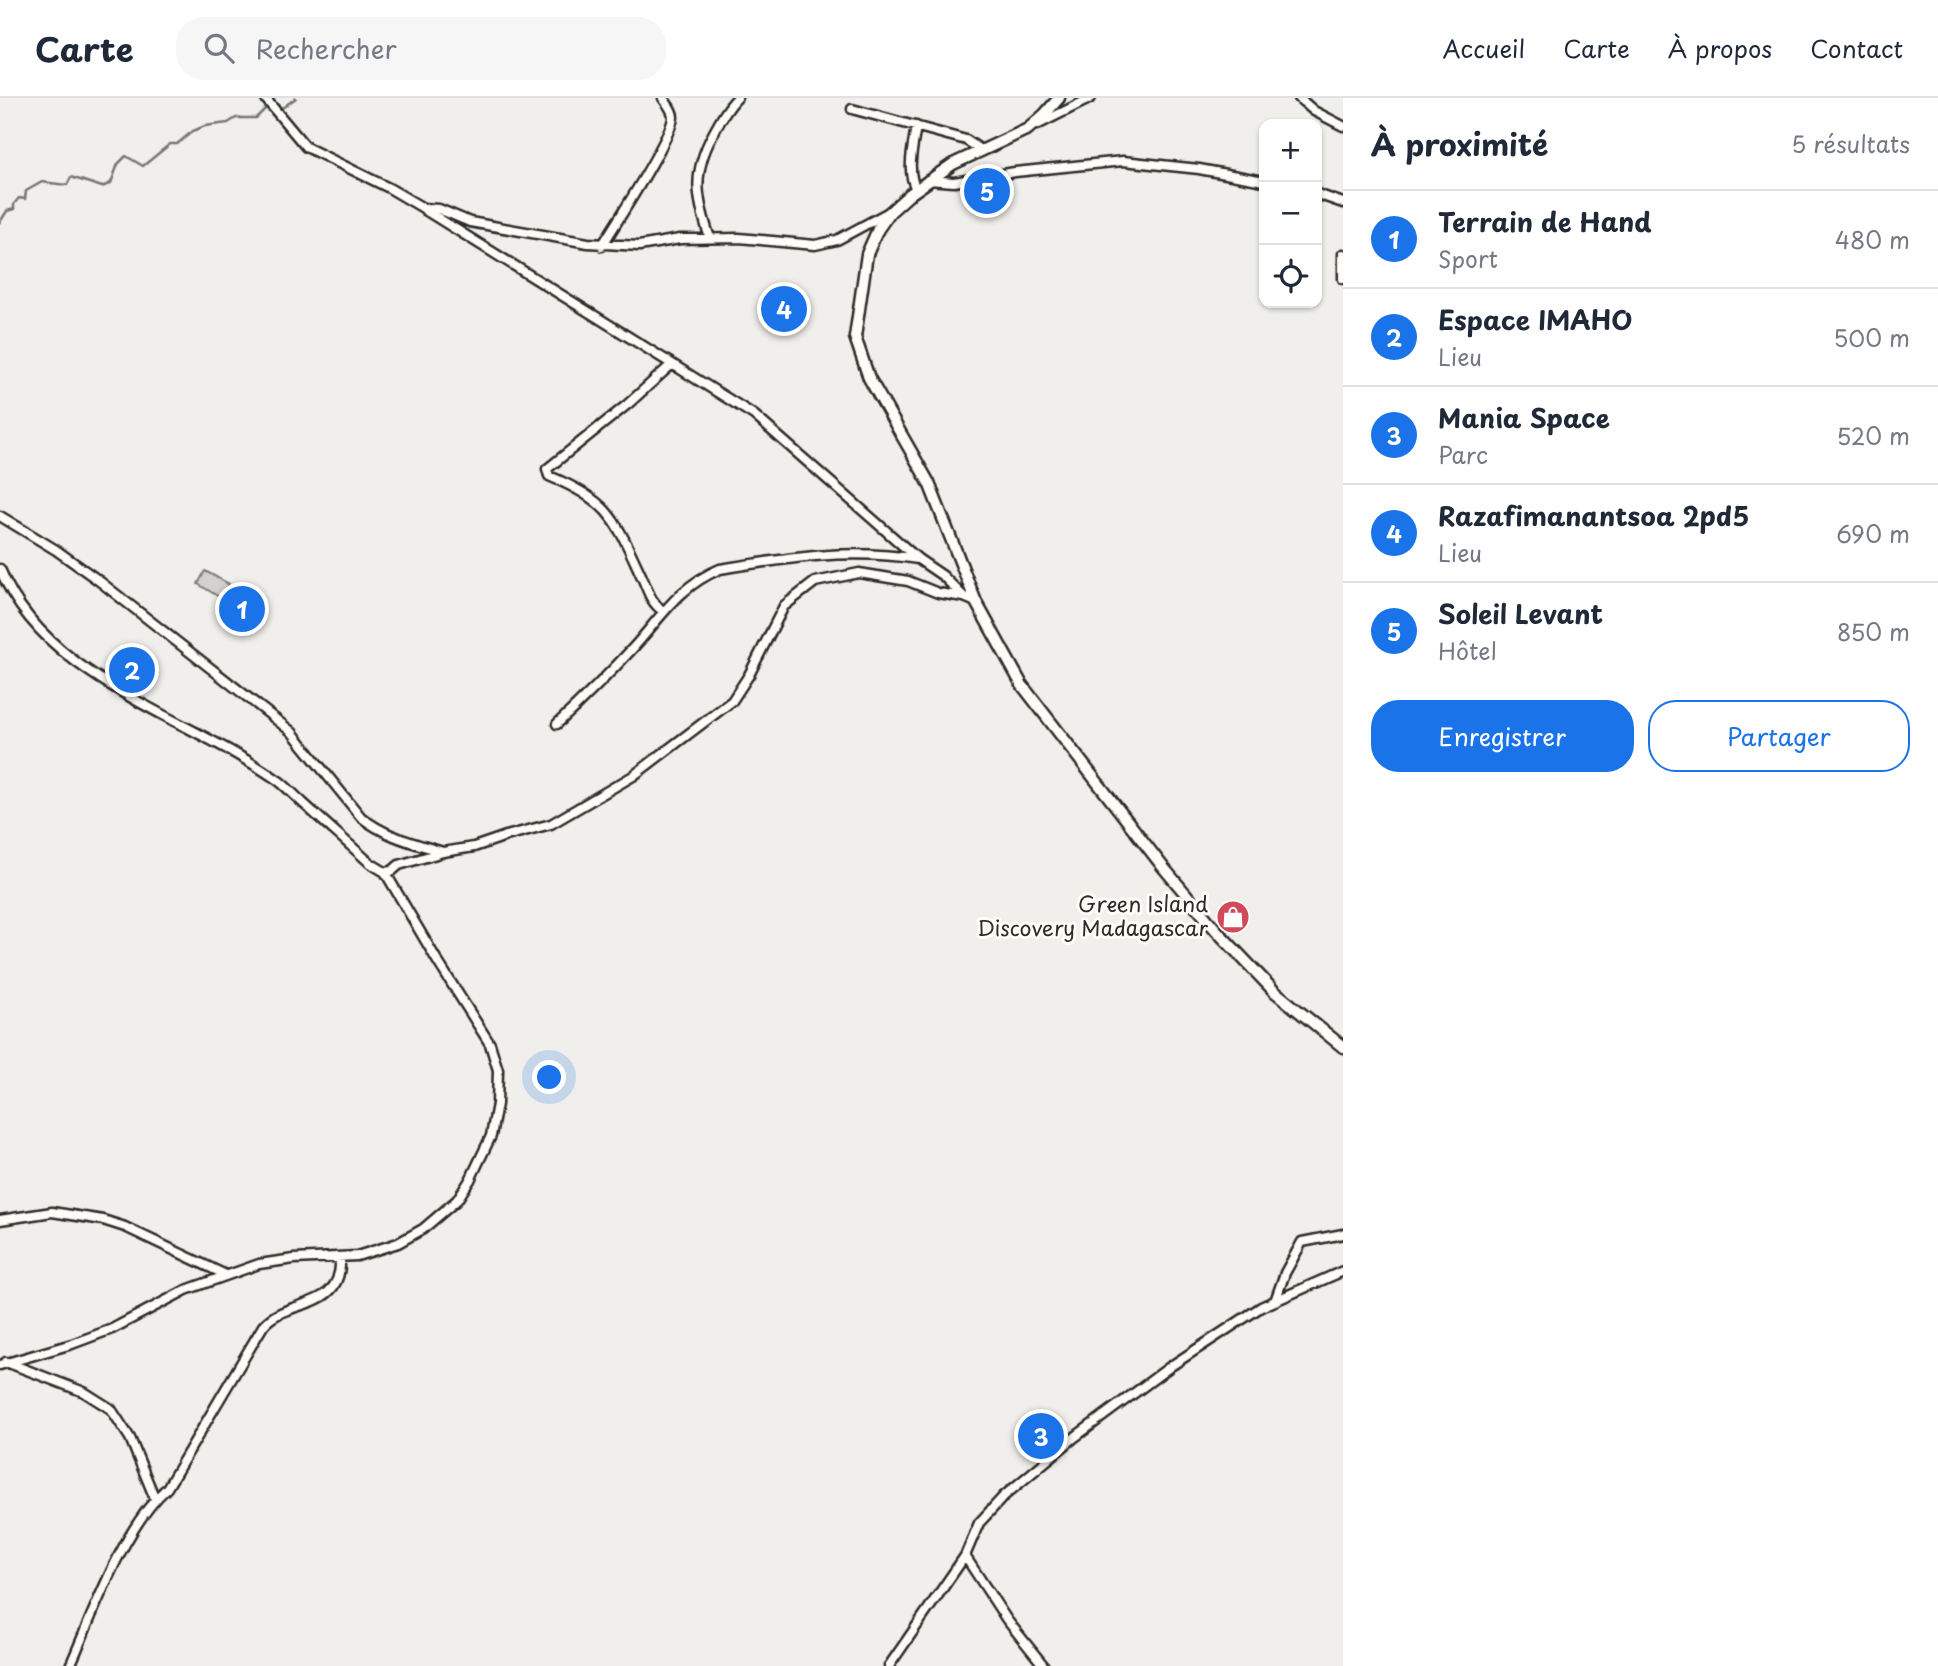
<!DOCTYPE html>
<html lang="fr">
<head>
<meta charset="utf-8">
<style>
	:root { --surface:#fff; --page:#f6f6f7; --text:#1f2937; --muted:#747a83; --line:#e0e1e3; --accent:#1a73e8 }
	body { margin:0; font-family:"Playpen Sans",sans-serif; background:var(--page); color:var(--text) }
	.controls { position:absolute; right:21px; top:21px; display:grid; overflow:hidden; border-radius:14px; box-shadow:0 2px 5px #0004 }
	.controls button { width:63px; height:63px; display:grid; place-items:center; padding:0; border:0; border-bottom:2px solid var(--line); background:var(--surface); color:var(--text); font:35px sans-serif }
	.you { position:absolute; left:550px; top:980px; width:24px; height:24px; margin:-18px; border:5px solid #fff; border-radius:50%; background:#1a73e8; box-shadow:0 0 0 10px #1a73e833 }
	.badge { display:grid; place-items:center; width:46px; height:46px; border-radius:50%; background:var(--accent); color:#fff; font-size:23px; font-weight:700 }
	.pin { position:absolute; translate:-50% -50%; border:4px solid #fff; box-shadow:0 2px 7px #0006 }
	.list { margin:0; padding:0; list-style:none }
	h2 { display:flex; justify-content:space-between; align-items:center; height:91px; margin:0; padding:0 28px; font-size:30px }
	h2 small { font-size:23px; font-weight:400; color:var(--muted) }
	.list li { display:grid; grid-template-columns:46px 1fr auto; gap:21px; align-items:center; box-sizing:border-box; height:98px; padding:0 28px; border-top:2px solid var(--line) }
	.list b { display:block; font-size:26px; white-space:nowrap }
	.list p { margin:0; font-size:23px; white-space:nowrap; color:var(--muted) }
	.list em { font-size:23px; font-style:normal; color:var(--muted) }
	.actions { display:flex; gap:14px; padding:21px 28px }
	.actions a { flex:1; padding:16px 0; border:2px solid var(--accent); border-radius:28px; text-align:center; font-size:24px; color:var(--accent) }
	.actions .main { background:var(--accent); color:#fff }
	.icon { flex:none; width:38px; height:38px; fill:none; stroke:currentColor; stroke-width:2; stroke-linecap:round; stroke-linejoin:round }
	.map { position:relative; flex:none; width:1343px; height:1568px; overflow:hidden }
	header { display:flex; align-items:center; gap:42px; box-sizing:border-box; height:98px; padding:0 35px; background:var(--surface); border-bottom:2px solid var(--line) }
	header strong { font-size:33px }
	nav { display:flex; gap:38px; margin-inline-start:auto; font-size:24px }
	.search { width:490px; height:63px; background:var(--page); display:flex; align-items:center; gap:18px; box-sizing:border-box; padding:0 24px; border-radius:28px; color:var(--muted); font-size:26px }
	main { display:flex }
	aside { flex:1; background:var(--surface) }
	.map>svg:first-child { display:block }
</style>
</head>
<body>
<header>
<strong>Carte</strong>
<div class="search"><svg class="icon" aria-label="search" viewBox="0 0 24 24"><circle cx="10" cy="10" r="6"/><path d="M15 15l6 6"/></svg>Rechercher</div>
<nav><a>Accueil</a><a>Carte</a><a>À propos</a><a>Contact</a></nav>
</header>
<main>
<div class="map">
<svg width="1343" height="1568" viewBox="0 0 1343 1568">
	<rect width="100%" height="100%" fill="#f0efeb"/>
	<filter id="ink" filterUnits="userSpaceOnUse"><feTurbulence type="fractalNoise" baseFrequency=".0143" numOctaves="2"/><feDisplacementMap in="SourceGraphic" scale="14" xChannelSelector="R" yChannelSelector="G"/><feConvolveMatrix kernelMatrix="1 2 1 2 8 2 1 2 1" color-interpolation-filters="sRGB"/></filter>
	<g filter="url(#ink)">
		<!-- green -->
		<path fill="#d3d2cf" stroke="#7f7e7d" stroke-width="2" d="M 205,473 L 229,486 L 221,500 L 198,486 Z"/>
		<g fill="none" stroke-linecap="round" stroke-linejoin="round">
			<!-- stream -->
			<path stroke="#777775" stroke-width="2.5" d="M 274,4 L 282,10 L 296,0
				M 0,124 L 7,113 L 14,111 L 14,106 L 19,100 L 25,101 L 26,93 L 42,84 L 67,87 L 71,79 L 102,89 L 111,85 L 118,66 L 126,58 L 143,68 L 170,46 L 177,46 L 193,33 L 205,28 L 228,25 L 236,20 L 256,20 L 267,9"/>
			<defs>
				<path id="minor" d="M 265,0 L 306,49 L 389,90 L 423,110 L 439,111 L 470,124 L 588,145 L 639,148 L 680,141 L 739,140 L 815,147 L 837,142 L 889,114
					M 1299,0 L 1314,13 L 1343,28
					M 852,11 L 966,42 L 981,52
					M 1037,27 L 1091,0
					M 928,82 L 954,84 L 1015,74 L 1123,63 L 1199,71 L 1264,83
					M 916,91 C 906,73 913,49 916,28
					M 1317,96 L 1343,105
					M 425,112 L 754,317 L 918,461 L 943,478 L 964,499
					M 710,140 C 696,99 692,75 713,36 C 720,23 727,10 737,0
					M 602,148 C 616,125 672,39 673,19 C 673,12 667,6 663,0
					M 1343,156 L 1343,181
					M 0,418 L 56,452 L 98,482 L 292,634 L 361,719 C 386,739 414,745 443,754
					M 0,471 C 45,582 189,619 279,683 C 288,690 295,698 303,705 C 325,725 348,745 370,765 L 385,774
					M 663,513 C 650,504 648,492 641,477 C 615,421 610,403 549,378 L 547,371 L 628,306 L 671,267
					M 557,626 C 583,602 609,576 633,550 C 662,518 679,488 720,471 C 787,460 849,450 918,461
					M 0,1122 L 52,1114 L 103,1122 L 125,1129 L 226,1177
					M 1275,1203 L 1285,1175 L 1302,1144 L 1343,1136
					M 6,1264 L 84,1294 L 111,1311 L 130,1340 L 155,1401
					M 0,1267 L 72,1246 L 112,1231 L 186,1192 L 259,1166 L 294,1161 L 357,1158 L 398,1145 L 423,1131 L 457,1102 L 470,1082 L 491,1038 L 497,1006 L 498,972 L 490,946 L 438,864 L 385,774 L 392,773 L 399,767 L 443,754 L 474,749 L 506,738 L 551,726 L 633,678 L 732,603 L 749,577 L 784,508 L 815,484 L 859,475 L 908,483 L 938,495 L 964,499 L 976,504
					M 965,1458 L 1007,1522 L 1044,1568
					M 70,1568 C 94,1514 123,1429 167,1390 L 263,1228 C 286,1199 343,1215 340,1160
					M 889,1568 L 965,1458 L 979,1425 L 1004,1398 L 1075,1339 L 1171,1268 L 1261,1209 L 1343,1173"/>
				<path id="major" d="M 1059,0 L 1045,16 L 1028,31 L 953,66 L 910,96 L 890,114 L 878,131 L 867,156 L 855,239 L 869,280 L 929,385 L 976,504 L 1022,587 L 1163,769 L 1216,832 L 1274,893 L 1343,949"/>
			</defs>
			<!-- minor casing -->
			<use href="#minor" stroke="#2b2b2b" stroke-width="13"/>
			<!-- major casing -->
			<use href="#major" stroke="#2b2b2b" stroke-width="15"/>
			<!-- minor -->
			<use href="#minor" stroke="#fdfcf7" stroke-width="8"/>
			<!-- major -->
			<use href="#major" stroke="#fdfcf7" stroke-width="10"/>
		</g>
	</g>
	<!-- icons -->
	<defs>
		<symbol id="shop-disc" viewBox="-11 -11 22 22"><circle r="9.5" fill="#d1495b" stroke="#fdfcf7"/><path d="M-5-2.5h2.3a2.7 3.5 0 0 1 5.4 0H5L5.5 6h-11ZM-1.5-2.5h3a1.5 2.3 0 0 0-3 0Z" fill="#fff"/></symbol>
	</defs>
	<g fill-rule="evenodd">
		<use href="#shop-disc" x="1214" y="800" width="38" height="38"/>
	</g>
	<g text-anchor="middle" stroke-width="6" stroke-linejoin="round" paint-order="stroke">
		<!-- poi labels -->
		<g font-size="21" fill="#2b2b2b" stroke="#fdfcf7" text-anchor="end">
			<text x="1208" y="814">Green Island<tspan x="1208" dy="24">Discovery Madagascar</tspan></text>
		</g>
	</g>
</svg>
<div class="controls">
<button>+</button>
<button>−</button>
<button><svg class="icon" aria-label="locate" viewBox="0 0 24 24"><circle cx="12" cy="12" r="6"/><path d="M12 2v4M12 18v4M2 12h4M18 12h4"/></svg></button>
</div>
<div class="you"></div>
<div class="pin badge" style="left:242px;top:511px">1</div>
<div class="pin badge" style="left:132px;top:572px">2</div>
<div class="pin badge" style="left:1041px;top:1338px">3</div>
<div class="pin badge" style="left:784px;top:211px">4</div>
<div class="pin badge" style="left:987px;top:93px">5</div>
</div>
<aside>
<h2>À proximité<small>5 résultats</small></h2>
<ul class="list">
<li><span class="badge">1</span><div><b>Terrain de Hand</b><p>Sport</p></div><em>480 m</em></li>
<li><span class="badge">2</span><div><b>Espace IMAHO</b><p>Lieu</p></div><em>500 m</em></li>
<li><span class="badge">3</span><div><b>Mania Space</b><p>Parc</p></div><em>520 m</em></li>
<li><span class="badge">4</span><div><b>Razafimanantsoa 2pd5</b><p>Lieu</p></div><em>690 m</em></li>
<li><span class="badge">5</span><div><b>Soleil Levant</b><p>Hôtel</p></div><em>850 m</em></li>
</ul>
<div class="actions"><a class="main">Enregistrer</a><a>Partager</a></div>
</aside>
</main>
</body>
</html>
